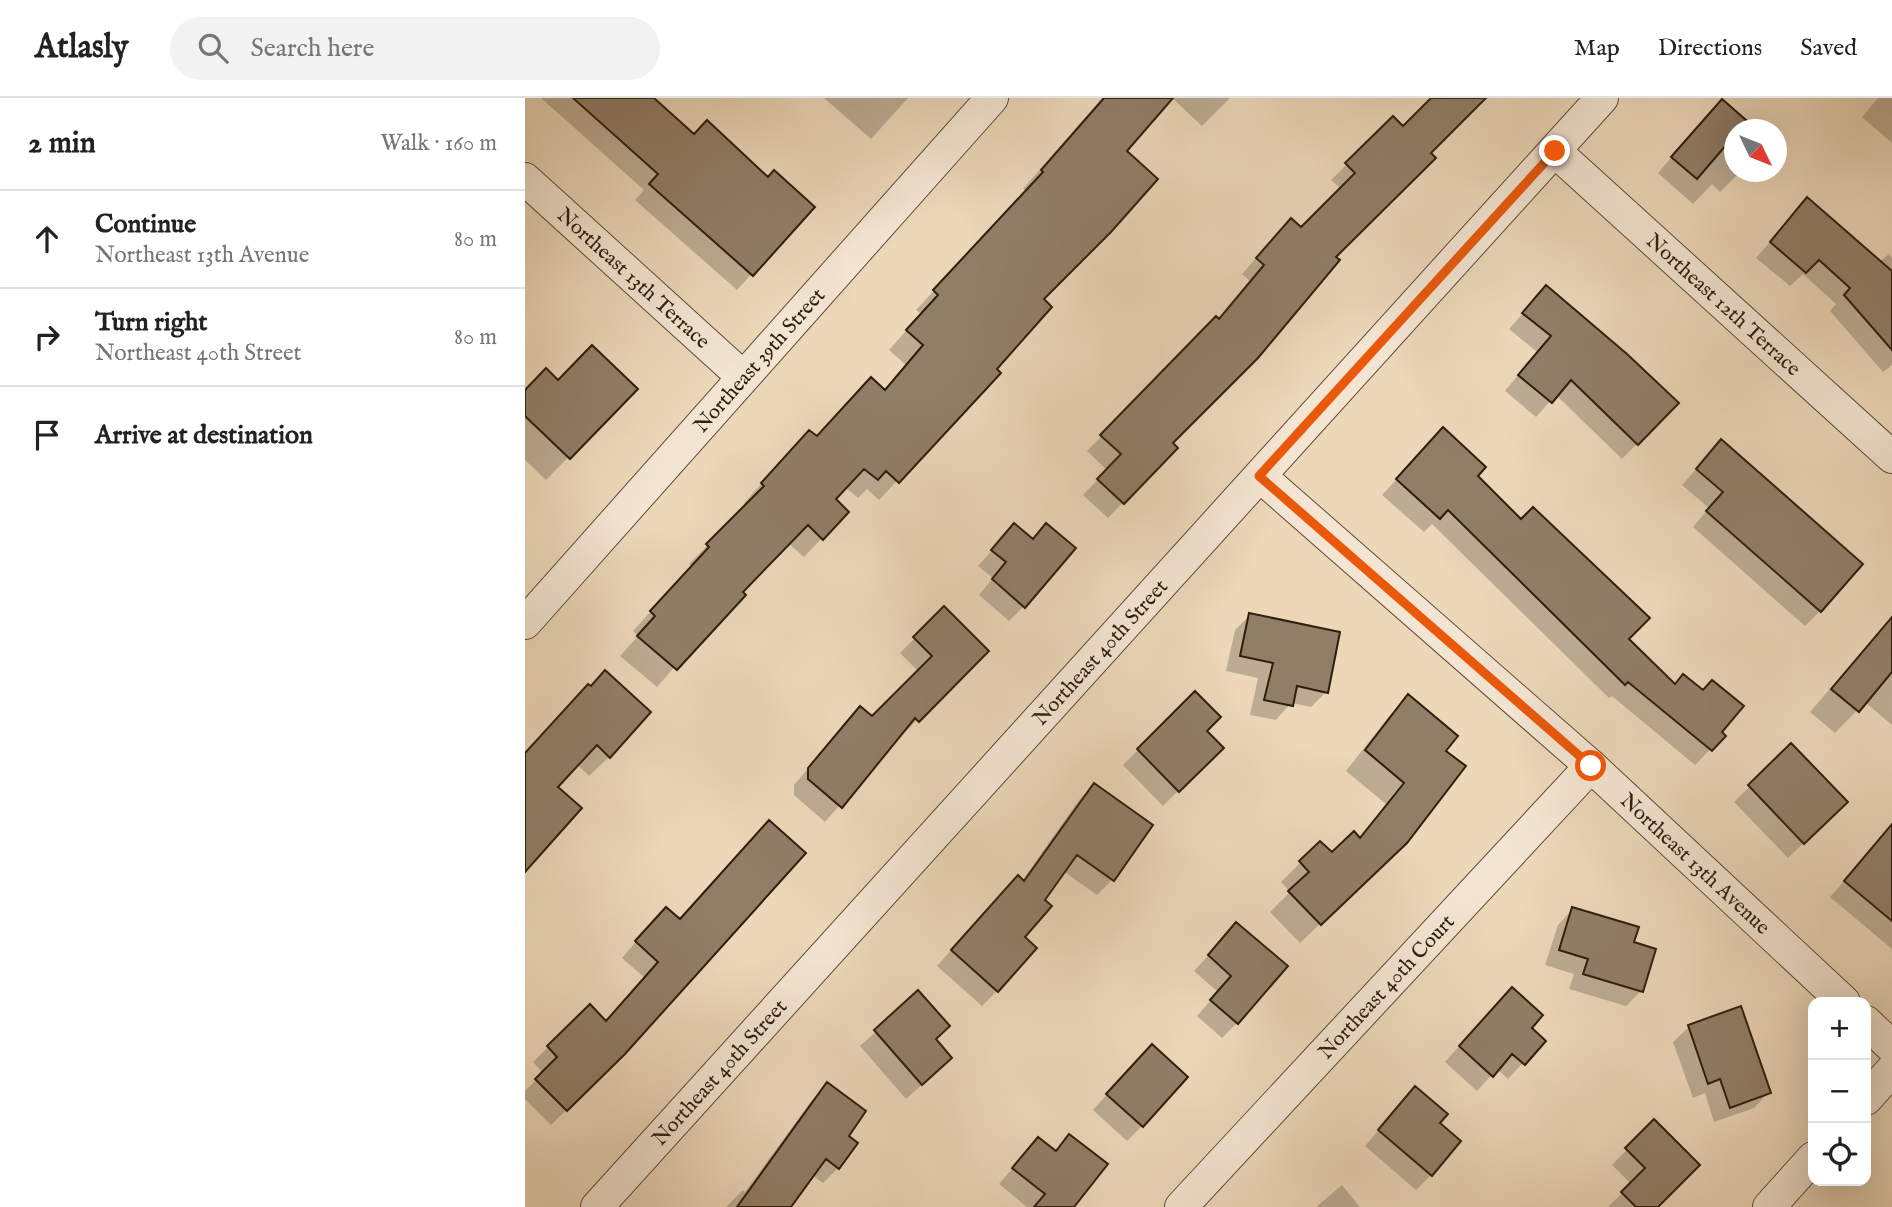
<!DOCTYPE html>
<html lang="en">
<head>
<meta charset="utf-8">
<style>
	:root { --surface:#fff; --page:#f2f2f2; --text:#222; --muted:#767676; --line:#e0e0e0 }
	body { margin:0; font-family:"IM FELL English",serif; background:var(--page); color:var(--text) }
	.controls { position:absolute; right:21px; bottom:21px; display:grid; overflow:hidden; border-radius:14px; box-shadow:0 7px 28px #0002 }
	.controls button { width:63px; height:63px; display:grid; place-items:center; padding:0; border:0; border-bottom:2px solid var(--line); background:var(--surface); color:var(--text); font:35px sans-serif }
	.compass { position:absolute; left:1199px; top:21px; width:63px; height:63px; border-radius:50%; background:var(--surface); box-shadow:0 7px 28px #0002; rotate:133deg }
	.stop { position:absolute; width:21px; height:21px; margin:-16px; border:5px solid #ea580c; border-radius:50%; background:#fff }
	.stop.end { background:#ea580c; border-color:#fff; box-shadow:0 2px 7px #0008 }
	.list { margin:0; padding:0; list-style:none }
	h2 { display:flex; justify-content:space-between; align-items:center; height:91px; margin:0; padding:0 28px; font-size:30px }
	h2 small { font-size:23px; font-weight:400; color:var(--muted) }
	.list li { display:grid; grid-template-columns:46px 1fr auto; gap:21px; align-items:center; box-sizing:border-box; height:98px; padding:0 28px; border-top:2px solid var(--line) }
	.list b { display:block; font-size:26px; white-space:nowrap }
	.list p { margin:0; font-size:23px; white-space:nowrap; color:var(--muted) }
	.list em { font-size:23px; font-style:normal; color:var(--muted) }
	.icon { flex:none; width:38px; height:38px; fill:none; stroke:currentColor; stroke-width:2; stroke-linecap:round; stroke-linejoin:round }
	.map { position:relative; flex:none; width:1367px; height:1109px; overflow:hidden }
	header { display:flex; align-items:center; gap:42px; box-sizing:border-box; height:98px; padding:0 35px; background:var(--surface); border-bottom:2px solid var(--line) }
	header strong { font-size:33px }
	nav { display:flex; gap:38px; margin-inline-start:auto; font-size:24px }
	.search { width:490px; height:63px; background:var(--page); display:flex; align-items:center; gap:18px; box-sizing:border-box; padding:0 24px; border-radius:38px; color:var(--muted); font-size:26px }
	main { display:flex }
	aside { flex:1; background:var(--surface) }
	.map>svg:first-child { display:block }
</style>
</head>
<body>
<header>
<strong>Atlasly</strong>
<div class="search"><svg class="icon" aria-label="search" viewBox="0 0 24 24"><circle cx="10" cy="10" r="6"/><path d="M15 15l6 6"/></svg>Search here</div>
<nav><a>Map</a><a>Directions</a><a>Saved</a></nav>
</header>
<main>
<aside>
<h2>2 min<small>Walk · 160 m</small></h2>
<ul class="list">
<li><svg class="icon" aria-label="ahead" viewBox="0 0 24 24"><path d="M12 20V5M6 11l6-6 6 6"/></svg><div><b>Continue</b><p>Northeast 13th Avenue</p></div><em>80 m</em></li>
<li><svg class="icon" aria-label="right" viewBox="0 0 24 24"><path d="M7 20v-9h11M14 6l5 5-5 5"/></svg><div><b>Turn right</b><p>Northeast 40th Street</p></div><em>80 m</em></li>
<li><svg class="icon" aria-label="arrive" viewBox="0 0 24 24"><path d="M6 21V4h12l-3 4 3 4H6"/></svg><div><b>Arrive at destination</b></div></li>
</ul>
</aside>
<div class="map">
<svg width="1367" height="1109" viewBox="0 0 1367 1109">
	<rect width="100%" height="100%" fill="#ecd7b9"/>
	<filter id="stains"><feTurbulence type="fractalNoise" baseFrequency=".00286" numOctaves="4"/><feColorMatrix values="0 0 0 0 .2 0 0 0 0 .09 0 0 0 0 .02 0 0 0 .5 -.17"/></filter>
	<radialGradient id="worn" r=".72"><stop offset=".6" stop-color="#630" stop-opacity="0"/><stop offset="1" stop-color="#630" stop-opacity=".3"/></radialGradient>
	<!-- shadow -->
	<path fill="#0003" d="M 16,0 L 127,0 L 169,38 L 288,109 L 212,192 L 110,102 L 119,92 Z
		M 299,0 L 383,0 L 346,41 Z
		M 577,0 L 646,0 L 599,53 L 516,201 L 469,271 L 474,275 L 354,402 L 342,391 L 333,400 L 320,389 L 309,401 L 297,440 L 279,459 L 263,445 L 215,494 L 132,589 L 95,558 L 113,538 L 108,533 L 167,468 L 164,466 L 222,407 L 219,405 L 266,353 L 291,340 L 358,293 L 381,267 L 364,252 L 396,216 L 391,212 L 501,93 L 498,91 Z
		M 647,0 L 705,0 L 677,28 Z
		M 908,0 L 959,0 L 903,55 L 809,159 L 646,345 L 650,350 L 583,420 L 558,397 L 582,372 L 562,353 L 693,222 L 725,183 L 717,176 L 751,137 L 776,131 L 816,91 L 806,82 L 821,67 L 868,21 L 878,30 Z
		M 1353,0 L 1367,0 L 1367,45 L 1337,19 Z
		M 1182,18 L 1210,32 L 1210,74 L 1215,74 L 1195,94 L 1187,86 L 1168,106 L 1133,75 Z
		M 1282,102 L 1354,164 L 1364,156 L 1367,160 L 1367,267 L 1358,274 L 1305,213 L 1311,206 L 1278,176 L 1265,188 L 1231,160 Z
		M 1021,189 L 1152,305 L 1097,361 L 1031,297 L 1011,319 L 980,293 L 1012,254 L 984,231 Z
		M 33,284 L 110,291 L 21,382 L 0,362 L 0,293 Z
		M 903,347 L 950,378 L 1149,588 L 1177,594 L 1198,638 L 1170,667 L 1087,598 L 1084,600 L 907,426 L 899,434 L 857,397 Z
		M 1182,359 L 1295,513 L 1280,528 L 1168,429 L 1184,410 L 1157,387 Z
		M 522,427 L 499,508 L 484,523 L 454,497 L 468,480 L 453,468 L 489,428 L 506,443 Z
		M 419,511 L 462,553 L 377,637 L 376,636 L 300,724 L 269,697 L 269,687 L 335,610 L 347,621 L 394,574 L 375,555 Z
		M 725,517 L 801,594 L 786,609 L 766,605 L 751,622 L 725,617 L 733,580 L 701,573 L 710,532 Z
		M 1367,519 L 1367,627 L 1340,604 L 1310,635 L 1285,614 Z
		M 80,575 L 84,659 L 64,678 L 52,666 L 31,689 L 0,772 L 0,657 Z
		M 670,595 L 680,633 L 696,650 L 638,708 L 598,667 Z
		M 883,598 L 919,654 L 860,764 L 775,845 L 745,814 L 765,794 L 756,784 L 795,745 L 807,756 L 833,740 L 861,706 L 821,673 L 864,618 Z
		M 1266,648 L 1320,704 L 1263,760 L 1209,704 Z
		M 569,687 L 626,727 L 587,782 L 572,797 L 538,773 L 518,802 L 472,893 L 457,908 L 412,868 L 478,794 L 497,783 L 554,702 Z
		M 1365,731 L 1367,732 L 1367,851 L 1305,799 Z
		M 1048,811 L 1107,846 L 1116,893 L 1101,908 L 1044,891 L 1049,876 L 1020,867 L 1033,827 Z
		M 154,823 L 99,955 L 26,1027 L 0,1001 L 0,993 L 18,975 L 8,964 L 65,908 L 80,924 L 120,880 L 97,860 L 126,826 Z
		M 712,826 L 712,925 L 697,940 L 672,918 L 693,894 L 669,873 Z
		M 393,895 L 409,942 L 410,975 L 381,1001 L 335,948 Z
		M 972,906 L 1018,943 L 983,981 L 972,971 L 952,993 L 920,964 Z
		M 1215,910 L 1244,994 L 1229,1010 L 1189,1024 L 1180,995 L 1168,1000 L 1148,944 L 1164,929 Z
		M 612,963 L 617,1028 L 602,1043 L 568,1012 Z
		M 302,987 L 321,1038 L 313,1070 L 298,1085 L 287,1077 L 264,1109 L 201,1109 L 218,1092 L 220,1094 L 287,1002 Z
		M 876,1006 L 912,1025 L 906,1077 L 891,1092 L 840,1048 Z
		M 1129,1024 L 1131,1109 L 1083,1109 L 1106,1086 L 1087,1067 Z
		M 544,1038 L 545,1109 L 502,1109 L 474,1086 L 513,1041 L 529,1054 Z
		M 817,1087 L 835,1109 L 791,1109 Z"/>
	<!-- building -->
	<path fill="#917e67" stroke="#2e1e0e" stroke-width="2" d="M 48,0 L 129,0 L 169,36 L 182,22 L 243,79 L 249,72 L 290,109 L 228,178 L 124,86 L 133,76 Z
		M 579,0 L 648,0 L 602,53 L 633,81 L 586,134 L 519,201 L 527,209 L 472,271 L 476,275 L 374,385 L 361,373 L 353,382 L 339,371 L 311,401 L 324,414 L 298,442 L 283,427 L 218,494 L 221,497 L 152,572 L 112,538 L 130,518 L 125,513 L 184,449 L 181,446 L 239,388 L 236,385 L 284,332 L 292,338 L 346,279 L 360,292 L 398,247 L 381,232 L 413,197 L 408,192 L 518,74 L 516,72 Z
		M 906,0 L 961,0 L 906,55 L 911,60 L 811,159 L 815,162 L 733,260 L 648,345 L 653,350 L 599,406 L 572,381 L 596,356 L 575,337 L 691,218 L 694,221 L 739,167 L 731,160 L 766,120 L 776,129 L 830,75 L 820,65 L 868,18 L 878,28 Z
		M 1197,1 L 1222,23 L 1215,32 L 1209,32 L 1209,38 L 1172,81 L 1146,59 Z
		M 1282,99 L 1367,173 L 1367,252 L 1319,197 L 1325,190 L 1294,162 L 1281,175 L 1245,144 Z
		M 1021,187 L 1102,256 L 1154,305 L 1113,347 L 1046,282 L 1027,305 L 993,277 L 1026,238 L 997,215 Z
		M 67,247 L 113,291 L 45,361 L 0,318 L 0,292 L 21,270 L 33,282 Z
		M 918,329 L 961,369 L 953,378 L 996,421 L 1008,409 L 1125,520 L 1104,541 L 1150,586 L 1158,576 L 1178,592 L 1187,582 L 1219,608 L 1197,634 L 1201,638 L 1187,653 L 1103,584 L 1100,587 L 923,412 L 915,421 L 871,381 Z
		M 1196,341 L 1338,466 L 1296,514 L 1181,413 L 1198,394 L 1171,371 Z
		M 489,425 L 508,441 L 521,425 L 551,450 L 500,510 L 467,481 L 481,464 L 466,452 Z
		M 419,508 L 464,553 L 394,624 L 390,620 L 317,710 L 283,681 L 283,670 L 335,608 L 347,618 L 407,558 L 388,539 Z
		M 724,515 L 815,534 L 803,595 L 772,588 L 768,608 L 739,602 L 748,565 L 715,558 Z
		M 1367,519 L 1367,574 L 1334,614 L 1306,591 Z
		M 80,572 L 126,614 L 85,660 L 72,647 L 33,689 L 57,710 L 0,774 L 0,655 L 63,586 L 66,588 Z
		M 670,593 L 696,619 L 682,633 L 699,650 L 654,694 L 612,651 Z
		M 883,596 L 933,638 L 921,653 L 941,668 L 882,745 L 796,827 L 763,793 L 784,774 L 774,763 L 795,743 L 807,754 L 829,733 L 835,740 L 879,685 L 840,652 Z
		M 1266,645 L 1323,704 L 1279,746 L 1223,687 Z
		M 569,685 L 628,727 L 589,783 L 552,757 L 520,802 L 527,808 L 500,839 L 512,850 L 473,894 L 426,852 L 493,777 L 499,783 Z
		M 244,722 L 281,755 L 100,956 L 42,1013 L 10,981 L 32,959 L 22,948 L 65,906 L 81,923 L 133,864 L 110,843 L 141,809 L 155,821 Z
		M 1367,726 L 1367,823 L 1319,783 Z
		M 1047,809 L 1114,829 L 1109,844 L 1131,851 L 1118,894 L 1058,876 L 1063,861 L 1034,852 Z
		M 711,824 L 763,868 L 713,926 L 685,902 L 706,878 L 683,857 Z
		M 987,889 L 1018,917 L 1007,930 L 1021,943 L 1000,967 L 987,956 L 968,979 L 934,948 Z
		M 393,892 L 425,928 L 411,941 L 427,960 L 397,987 L 349,932 Z
		M 1216,908 L 1246,995 L 1205,1010 L 1195,981 L 1183,986 L 1163,927 Z
		M 627,946 L 663,979 L 618,1029 L 581,996 Z
		M 302,984 L 341,1013 L 324,1038 L 333,1045 L 314,1071 L 301,1061 L 266,1109 L 212,1109 Z
		M 890,988 L 923,1016 L 915,1025 L 936,1043 L 907,1078 L 853,1032 Z
		M 1129,1021 L 1175,1067 L 1133,1109 L 1111,1109 L 1096,1094 L 1120,1070 L 1100,1050 Z
		M 544,1036 L 583,1066 L 549,1109 L 509,1109 L 520,1096 L 487,1070 L 513,1039 L 531,1053 Z"/>
	<g fill="none" stroke-linecap="round" stroke-linejoin="round">
		<defs>
			<g id="street">
				<path id="s1" d="M 1030,53 L 1367,359"/>
				<path id="s2" d="M 0,81 L 218,279"/>
				<path id="s3" d="M 735,378 L 1066,668 L 1319,904"/>
				<path id="s4" d="M 0,525 L 467,0"/>
				<path d="M 1341,924 L 1367,949"/>
				<path d="M 1341,1001 L 1367,972"/>
				<path id="s5" d="M 72,1109 L 1077,0"/>
				<path id="s6" d="M 656,1109 L 1066,668"/>
				<path d="M 1244,1109 L 1288,1060"/>
			</g>
		</defs>
		<!-- street casing -->
		<use href="#street" stroke="#5e4c39" stroke-width="34"/>
		<!-- street -->
		<use href="#street" stroke="#f3e5d2" stroke-width="32"/>
	</g>
	<g fill="none" stroke-linecap="round" stroke-linejoin="round">
		<!-- route -->
		<path stroke="#ea580c" stroke-width="9" d="M 1030,53 L 734,378 L 1066,668"/>
	</g>
	<g text-anchor="middle" stroke-width="5" stroke-linejoin="round" paint-order="stroke">
		<!-- street labels -->
		<g font-size="21" fill="#2e1e0e" stroke="#f3e5d2">
			<text dy="7" stroke="none"><textPath href="#s2" startOffset="147">Northeast 13th Terrace</textPath></text>
			<text dy="7" stroke="none"><textPath href="#s1" startOffset="228">Northeast 12th Terrace</textPath></text>
			<text dy="7" stroke="none"><textPath href="#s4" startOffset="352">Northeast 39th Street</textPath></text>
			<text dy="7" stroke="none"><textPath href="#s5" startOffset="749">Northeast 40th Street</textPath></text>
			<text dy="7" stroke="none"><textPath href="#s3" startOffset="583">Northeast 13th Avenue</textPath></text>
			<text dy="7" stroke="none"><textPath href="#s6" startOffset="301">Northeast 40th Court</textPath></text>
			<text dy="7" stroke="none"><textPath href="#s5" startOffset="182">Northeast 40th Street</textPath></text>
		</g>
	</g>
	<rect width="100%" height="100%" filter="url(#stains)"/>
	<rect width="100%" height="100%" fill="url(#worn)"/>
</svg>
<div class="controls">
<button>+</button>
<button>−</button>
<button><svg class="icon" aria-label="locate" viewBox="0 0 24 24"><circle cx="12" cy="12" r="6"/><path d="M12 2v4M12 18v4M2 12h4M18 12h4"/></svg></button>
</div>
<svg class="compass" viewBox="-18 -18 36 36"><path d="M0-13l5 13h-10z" fill="#e53935"/><path d="M0 13l5-13h-10z" fill="#767676"/></svg>
<div class="stop" style="left:1066px;top:668px"></div>
<div class="stop end" style="left:1030px;top:53px"></div>
</div>
</main>
</body>
</html>
